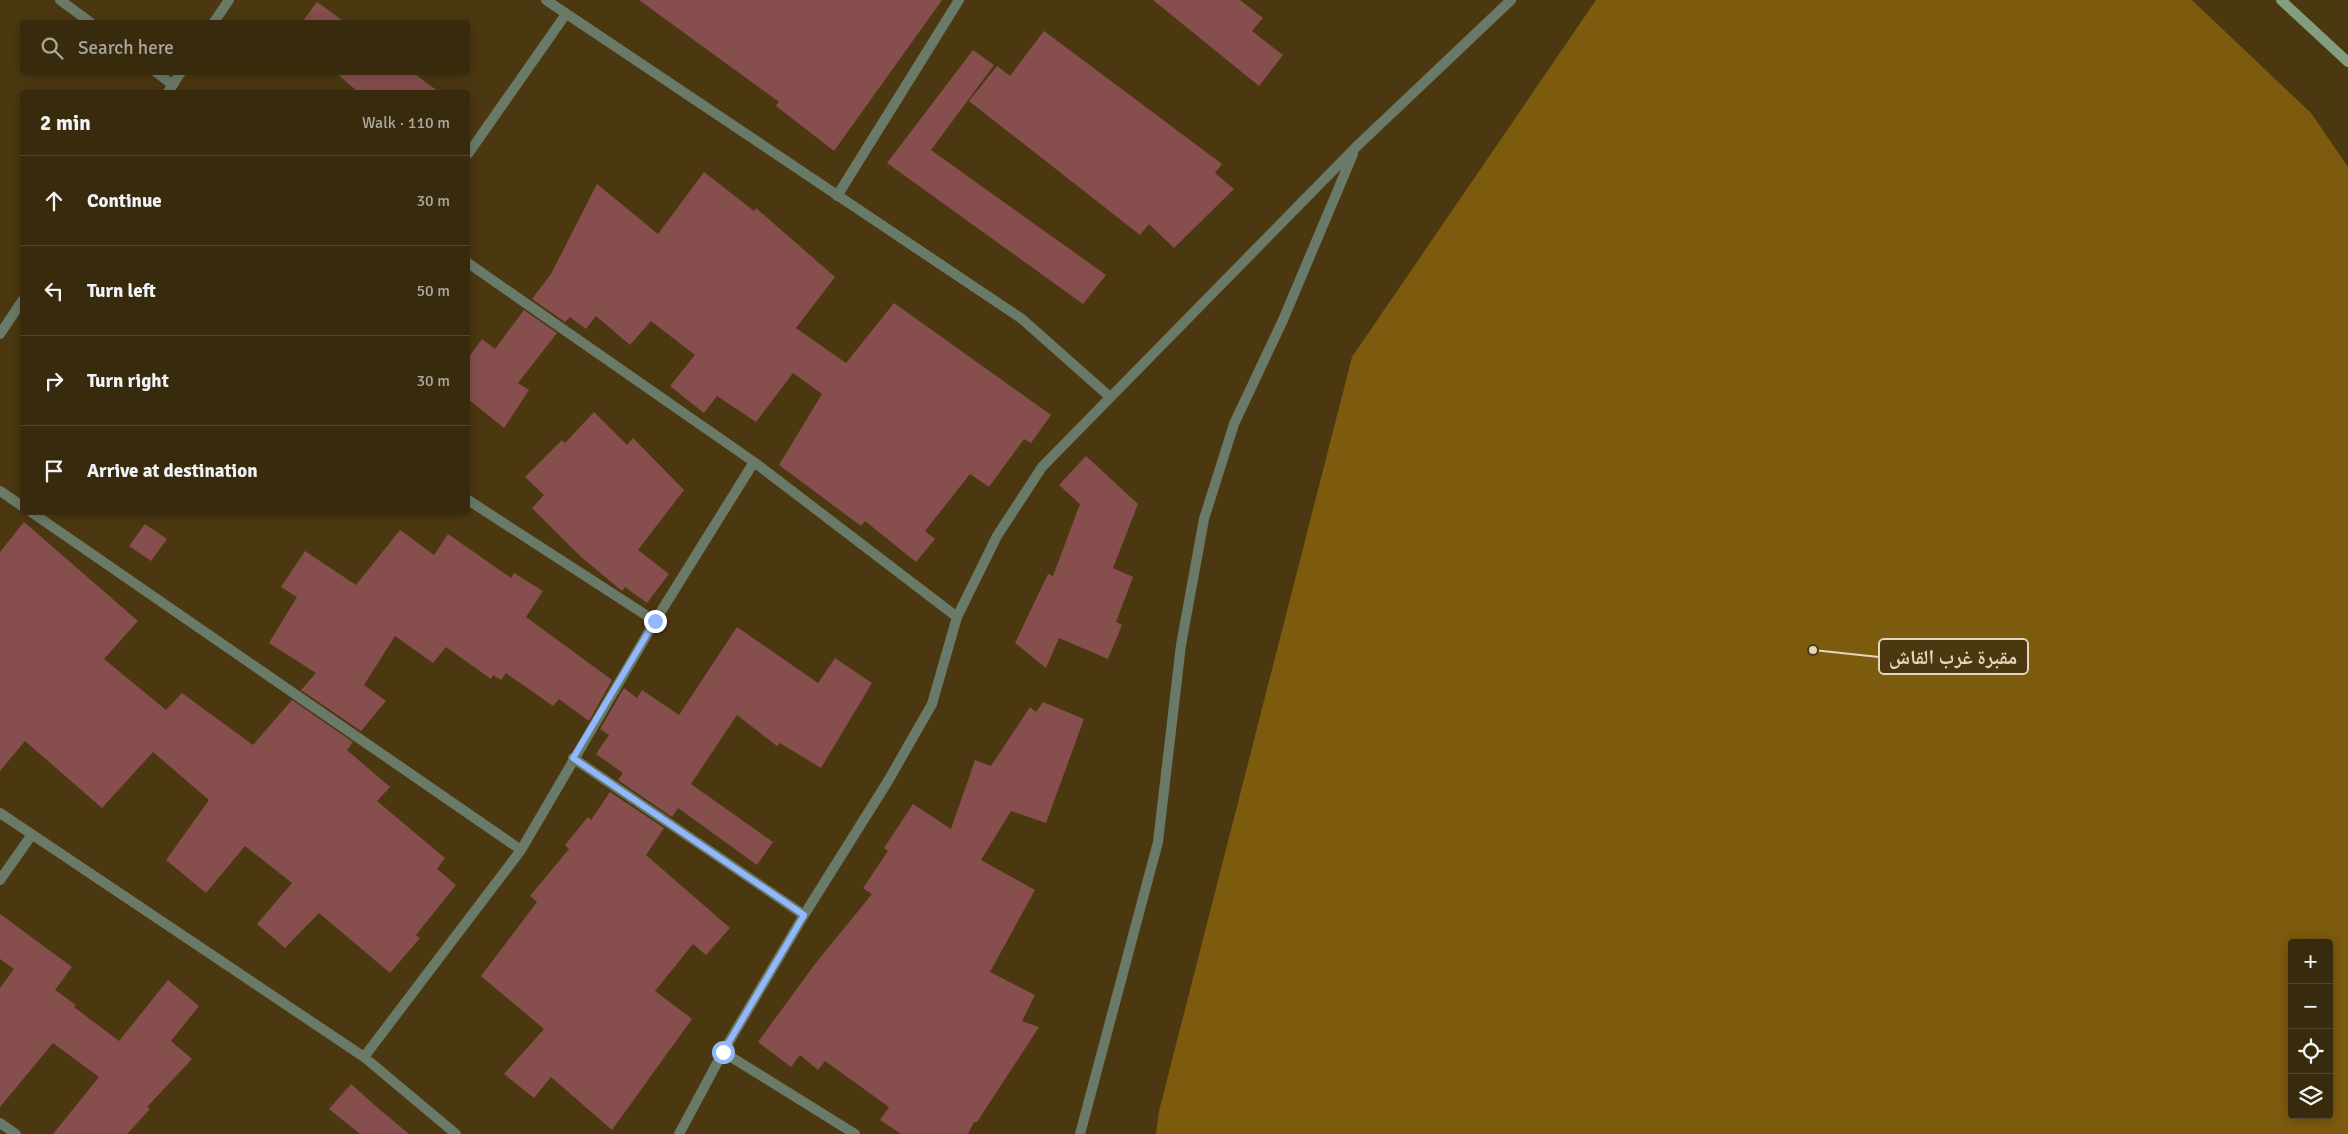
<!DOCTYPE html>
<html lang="en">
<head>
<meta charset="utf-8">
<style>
	:root { --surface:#382a0d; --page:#43361b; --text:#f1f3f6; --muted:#aba79d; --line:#52462e }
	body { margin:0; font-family:Signika,"Noto Naskh Arabic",sans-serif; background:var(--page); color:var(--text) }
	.controls { position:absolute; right:15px; bottom:15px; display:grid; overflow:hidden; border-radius:5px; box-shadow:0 2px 12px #0003 }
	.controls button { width:45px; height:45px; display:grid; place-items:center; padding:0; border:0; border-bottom:1px solid var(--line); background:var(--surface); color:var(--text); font:25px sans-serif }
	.stop { position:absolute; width:15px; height:15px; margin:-11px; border:4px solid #91b8fd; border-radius:50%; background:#fff }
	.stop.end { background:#91b8fd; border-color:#fff; box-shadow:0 1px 5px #0008 }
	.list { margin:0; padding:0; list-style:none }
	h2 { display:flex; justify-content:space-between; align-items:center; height:65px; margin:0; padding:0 20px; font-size:21px }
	h2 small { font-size:16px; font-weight:400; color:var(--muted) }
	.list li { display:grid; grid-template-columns:32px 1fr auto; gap:15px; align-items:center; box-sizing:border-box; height:90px; padding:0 20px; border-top:1px solid var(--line) }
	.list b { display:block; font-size:19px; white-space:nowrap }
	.list em { font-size:16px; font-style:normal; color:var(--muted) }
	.icon { flex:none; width:28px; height:28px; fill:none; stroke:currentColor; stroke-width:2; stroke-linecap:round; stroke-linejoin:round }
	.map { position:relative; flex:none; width:2348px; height:1134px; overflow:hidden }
	.search { position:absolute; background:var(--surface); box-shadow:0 2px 12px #0003; left:20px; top:20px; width:450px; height:55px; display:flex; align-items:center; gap:12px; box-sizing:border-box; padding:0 18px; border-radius:5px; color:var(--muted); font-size:19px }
	.panel { position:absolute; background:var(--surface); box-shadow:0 2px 12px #0003; left:20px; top:90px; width:450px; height:425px; border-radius:5px }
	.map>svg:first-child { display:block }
</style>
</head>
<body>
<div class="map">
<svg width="2348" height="1134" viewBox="0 0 2348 1134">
	<rect width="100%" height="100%" fill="#4b3811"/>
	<!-- green -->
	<path fill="#7c5a0e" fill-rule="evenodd" d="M 1596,0 L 2192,0 L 2311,113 L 2348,167 L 2348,1134 L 1156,1134 L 1159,1111 L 1352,357 ZM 2292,943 L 2329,943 L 2329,1115 L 2292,1115 Z"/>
	<!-- building -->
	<path fill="#864e4d" d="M 639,0 L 942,0 L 834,151 L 776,106 L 779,102 Z
		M 1153,0 L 1240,0 L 1263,18 L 1252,31 L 1283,55 L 1259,86 Z
		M 317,2 L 345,22 L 302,22 Z
		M 1044,31 L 1222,164 L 1215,173 L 1234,189 L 1174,248 L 1149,224 L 1140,235 L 969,101 L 997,66 L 1010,76 Z
		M 973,50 L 994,65 L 931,150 L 1106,275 L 1083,304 L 887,163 Z
		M 335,72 L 412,72 L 439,92 L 358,92 Z
		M 704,172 L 754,211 L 756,208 L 835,277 L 796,328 L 846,363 L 894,303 L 1051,415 L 1031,443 L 1024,439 L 989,487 L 970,474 L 925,531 L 935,539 L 916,562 L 865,521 L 861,526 L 779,465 L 822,394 L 793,373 L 756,422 L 717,396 L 704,413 L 670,386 L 695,355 L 651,321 L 630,345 L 596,316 L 586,329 L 570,317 L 565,322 L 532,299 L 551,274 L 597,184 L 658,234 Z
		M 524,310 L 557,333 L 518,383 L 529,390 L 504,428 L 468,399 L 468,358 L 482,339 L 495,349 Z
		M 594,412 L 627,445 L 633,438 L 684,490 L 638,550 L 669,574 L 647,603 L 625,587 L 622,591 L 580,556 L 532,508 L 544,495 L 525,477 L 562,440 L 565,443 Z
		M 1086,456 L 1138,504 L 1113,568 L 1133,577 L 1116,622 L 1122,625 L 1108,659 L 1059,638 L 1046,668 L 1015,643 L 1048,574 L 1053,576 L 1080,504 L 1059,485 Z
		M 24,522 L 138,621 L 104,659 L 166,710 L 182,693 L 253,745 L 292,700 L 353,742 L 347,750 L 390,787 L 377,801 L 445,858 L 437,869 L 456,885 L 416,935 L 420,938 L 390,973 L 319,913 L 285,948 L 257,924 L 292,883 L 245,846 L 206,893 L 166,860 L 209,800 L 153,752 L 102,808 L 25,741 L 0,771 L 0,552 Z
		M 145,524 L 167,539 L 151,561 L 129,546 Z
		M 400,530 L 434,555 L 448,534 L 511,578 L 514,573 L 543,591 L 526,617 L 612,680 L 589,721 L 559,699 L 553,706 L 506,673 L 501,680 L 493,675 L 491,679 L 446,647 L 433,663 L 395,636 L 364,685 L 386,701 L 361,731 L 301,690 L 316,673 L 269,643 L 297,597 L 281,587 L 305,551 L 356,585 Z
		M 737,627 L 818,683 L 835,658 L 872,683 L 821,768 L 780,743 L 777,746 L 737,715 L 691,784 L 773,842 L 757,865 L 678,808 L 672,817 L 618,780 L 623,773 L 596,754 L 609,735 L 600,729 L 624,688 L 637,698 L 642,690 L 679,715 Z
		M 1043,702 L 1084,719 L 1046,823 L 1011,811 L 981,860 L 1035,890 L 990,972 L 1035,995 L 1022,1021 L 1039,1027 L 977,1122 L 974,1122 L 968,1134 L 901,1134 L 880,1120 L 889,1107 L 825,1061 L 818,1070 L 800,1055 L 791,1067 L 758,1042 L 815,964 L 872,894 L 863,888 L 888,851 L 884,848 L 913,804 L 951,829 L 975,760 L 991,766 L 1030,707 L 1036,712 Z
		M 610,792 L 664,828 L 646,855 L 730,928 L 706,955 L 693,944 L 655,991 L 692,1019 L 612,1130 L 551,1077 L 534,1098 L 504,1074 L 544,1029 L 481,976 L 537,902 L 530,896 L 569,849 L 565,845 L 588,817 L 591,820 Z
		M 0,914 L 72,967 L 55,990 L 76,1005 L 74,1007 L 119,1041 L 168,980 L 199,1006 L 171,1041 L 192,1059 L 147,1107 L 150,1109 L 127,1134 L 53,1134 L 99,1077 L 53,1043 L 0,1107 L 0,988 L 14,969 L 0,959 Z
		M 351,1084 L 379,1109 L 409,1134 L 360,1134 L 329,1109 Z"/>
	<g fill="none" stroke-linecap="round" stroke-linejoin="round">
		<!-- street -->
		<path stroke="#6a7a68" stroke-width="10" d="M 60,0 L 90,22
			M 546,0 L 1022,319 L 1110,397
			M 214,22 L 229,0
			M 156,72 L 173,85
			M 168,92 L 181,72
			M 468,154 L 566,14
			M 837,196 L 959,0
			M 468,263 L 754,462 L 957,617
			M 0,334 L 22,301
			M 0,491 L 22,506
			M 468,500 L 655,621
			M 31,512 L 521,850
			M 573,758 L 804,915
			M 0,813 L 364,1057 L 456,1134
			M 0,880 L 31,836
			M 723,1052 L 855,1134
			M 364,1057 L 521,850 L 655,621 L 754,462
			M 0,1123 L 16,1134
			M 679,1134 L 723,1052 L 804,915 L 888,781 L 932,704 L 957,617 L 997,536 L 1042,467 L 1356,147 L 1511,0
			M 1080,1134 L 1158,842 L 1181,645 L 1204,519 L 1234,424 L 1283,320 L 1353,154"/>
		<!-- secondary -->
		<path stroke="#839d7f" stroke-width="10" d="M 2281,0 L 2348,62"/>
	</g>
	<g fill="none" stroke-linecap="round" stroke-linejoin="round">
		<!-- route -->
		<path stroke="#91b8fd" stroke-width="6" d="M 655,621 L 573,758 L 804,915 L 723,1052"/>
	</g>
	<!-- callouts -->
	<path fill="none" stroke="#e4d5bb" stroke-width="2" d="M1813 650L1879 657"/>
	<circle fill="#e4d5bb" stroke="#4b3811" stroke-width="2" cx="1813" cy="650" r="5"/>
	<rect fill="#4b3811" stroke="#e4d5bb" stroke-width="2" x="1879" y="639" width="149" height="35" rx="5"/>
	<g font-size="20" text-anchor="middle" font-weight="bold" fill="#e4d5bb">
		<text x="1953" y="664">مقبرة غرب القاش</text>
	</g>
</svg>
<div class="controls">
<button>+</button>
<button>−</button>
<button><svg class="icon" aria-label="locate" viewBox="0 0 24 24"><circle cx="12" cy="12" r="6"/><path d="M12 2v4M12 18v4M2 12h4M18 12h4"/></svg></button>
<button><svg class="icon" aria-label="layers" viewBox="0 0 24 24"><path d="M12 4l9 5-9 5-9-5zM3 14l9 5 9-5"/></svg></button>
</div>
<div class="stop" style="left:723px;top:1052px"></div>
<div class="stop end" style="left:655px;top:621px"></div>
<div class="search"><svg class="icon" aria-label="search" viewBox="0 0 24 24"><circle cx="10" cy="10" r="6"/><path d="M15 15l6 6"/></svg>Search here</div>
<section class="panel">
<h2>2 min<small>Walk · 110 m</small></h2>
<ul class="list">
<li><svg class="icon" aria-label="ahead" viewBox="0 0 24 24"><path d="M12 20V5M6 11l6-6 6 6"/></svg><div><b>Continue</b></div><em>30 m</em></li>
<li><svg class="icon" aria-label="left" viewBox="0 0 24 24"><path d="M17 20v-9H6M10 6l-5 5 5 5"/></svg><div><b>Turn left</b></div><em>50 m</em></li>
<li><svg class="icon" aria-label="right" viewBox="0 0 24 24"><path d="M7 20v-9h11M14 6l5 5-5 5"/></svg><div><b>Turn right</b></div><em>30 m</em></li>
<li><svg class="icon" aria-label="arrive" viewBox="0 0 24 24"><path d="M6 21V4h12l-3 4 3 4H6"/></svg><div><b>Arrive at destination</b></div></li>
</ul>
</section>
</div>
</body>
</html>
